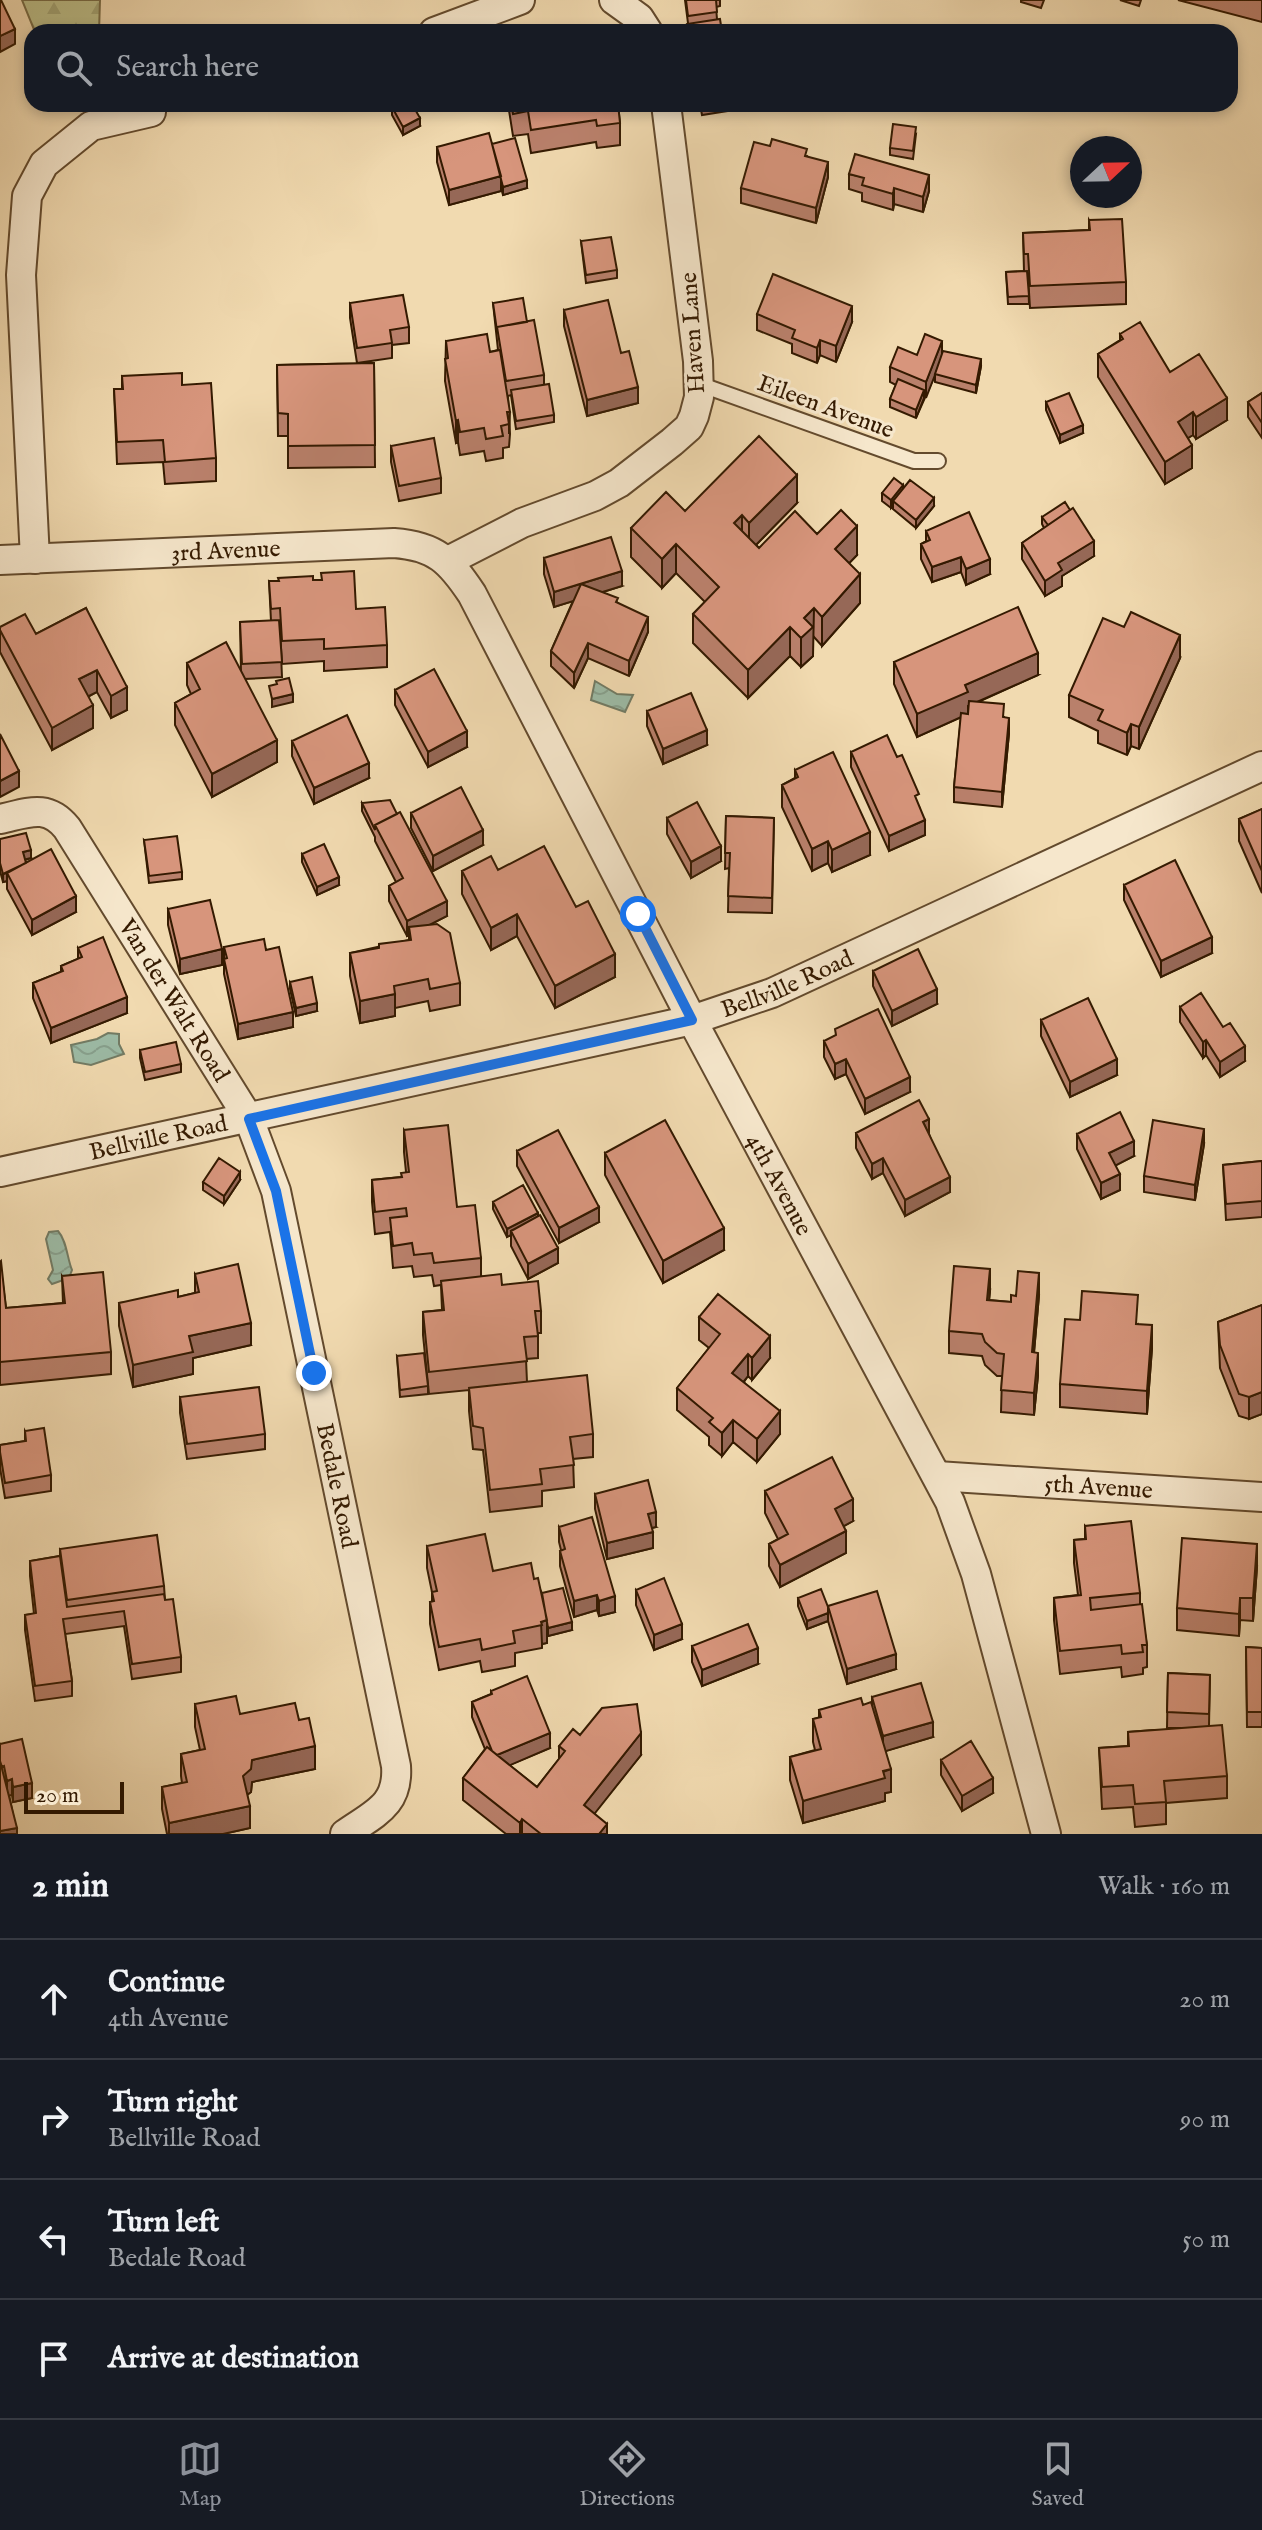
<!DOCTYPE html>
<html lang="en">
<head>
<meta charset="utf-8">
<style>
	:root { --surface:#171b24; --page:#242831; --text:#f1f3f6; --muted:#9ea1a6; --line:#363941; --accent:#8c9099 }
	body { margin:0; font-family:"IM FELL English",serif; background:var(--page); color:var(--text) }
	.compass { position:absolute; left:1070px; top:136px; width:72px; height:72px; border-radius:50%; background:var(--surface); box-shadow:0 4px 12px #0003; rotate:68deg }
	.scale { position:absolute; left:24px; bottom:20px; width:100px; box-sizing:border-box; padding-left:8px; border:4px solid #341a01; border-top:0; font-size:22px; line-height:28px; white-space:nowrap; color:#341a01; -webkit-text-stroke:6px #f6e7cc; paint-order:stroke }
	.stop { position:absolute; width:24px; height:24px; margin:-18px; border:6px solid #1a73e8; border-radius:50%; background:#fff }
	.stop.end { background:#1a73e8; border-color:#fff; box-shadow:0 2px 8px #0008 }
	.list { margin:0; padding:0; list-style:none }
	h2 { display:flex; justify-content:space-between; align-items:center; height:104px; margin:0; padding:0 32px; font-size:34px }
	h2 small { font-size:26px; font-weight:400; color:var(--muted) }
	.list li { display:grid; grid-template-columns:52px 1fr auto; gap:24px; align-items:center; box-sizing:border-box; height:120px; padding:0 32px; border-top:2px solid var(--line) }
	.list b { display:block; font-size:30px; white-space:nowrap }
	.list p { margin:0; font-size:26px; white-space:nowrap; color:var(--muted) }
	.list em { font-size:26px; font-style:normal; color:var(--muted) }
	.icon { flex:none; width:44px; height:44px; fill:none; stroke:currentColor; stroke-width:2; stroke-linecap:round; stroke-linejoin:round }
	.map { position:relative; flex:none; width:1262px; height:1834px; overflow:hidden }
	.search { position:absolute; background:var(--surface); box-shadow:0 4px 12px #0003; left:24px; right:24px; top:24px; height:88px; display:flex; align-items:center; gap:20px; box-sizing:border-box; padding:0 28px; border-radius:24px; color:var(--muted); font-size:30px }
	.sheet { height:584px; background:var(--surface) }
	nav { display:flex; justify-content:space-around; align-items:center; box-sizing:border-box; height:112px; border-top:2px solid var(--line); background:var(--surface); font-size:22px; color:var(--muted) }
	nav a { display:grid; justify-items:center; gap:4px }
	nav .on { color:var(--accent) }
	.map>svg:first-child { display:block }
</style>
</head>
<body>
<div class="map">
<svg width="1262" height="1834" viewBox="0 0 1262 1834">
	<defs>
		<pattern id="forest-firs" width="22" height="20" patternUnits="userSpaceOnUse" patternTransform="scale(2)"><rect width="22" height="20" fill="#bcbf8a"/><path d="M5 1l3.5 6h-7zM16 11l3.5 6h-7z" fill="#a2a475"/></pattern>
		<pattern id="water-waves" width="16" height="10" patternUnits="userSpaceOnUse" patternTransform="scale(2)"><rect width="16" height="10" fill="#9cbba6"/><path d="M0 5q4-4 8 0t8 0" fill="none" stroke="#87a08d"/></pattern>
	</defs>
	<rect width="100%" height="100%" fill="#f1dab0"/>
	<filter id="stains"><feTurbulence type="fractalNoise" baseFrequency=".0025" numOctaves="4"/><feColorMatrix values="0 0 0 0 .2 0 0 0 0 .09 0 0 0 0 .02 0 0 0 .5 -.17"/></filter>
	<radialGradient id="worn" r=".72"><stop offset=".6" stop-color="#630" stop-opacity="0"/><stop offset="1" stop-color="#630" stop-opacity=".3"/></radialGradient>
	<!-- forest -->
	<path fill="url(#forest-firs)" stroke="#786c46" stroke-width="2" d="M 22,0 L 100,0 L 99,32 L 35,32 Z"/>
	<!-- water -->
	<path fill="url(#water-waves)" stroke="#727b64" stroke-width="2" d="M 595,681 L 617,694 L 633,695 L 625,712 L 591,700 Z
		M 108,1033 L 119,1034 L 119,1044 L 124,1054 L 91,1065 L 74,1062 L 71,1045 L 97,1039 Z
		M 58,1231 C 67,1241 67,1258 72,1270 L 69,1278 L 52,1284 L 48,1279 L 53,1270 L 46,1239 L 49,1232 Z"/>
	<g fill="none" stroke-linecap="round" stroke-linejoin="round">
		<defs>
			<path id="lane" d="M 699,384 L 914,461 L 938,461"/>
			<g id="street">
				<path d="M 614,0 L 639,18 L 648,32"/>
				<path d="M 434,32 L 520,0"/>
				<path d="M 35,559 L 21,275 L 27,196 L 44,164 L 91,126 L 151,112"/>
				<path id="s1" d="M 0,560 L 394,543 C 436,546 450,561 472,594 L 692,1020 L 950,1502 L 976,1574 L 1046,1834"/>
				<path d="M 448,561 L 522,523 L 595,496 L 619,483 L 672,442 L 689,427 L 694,416 L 699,397 L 698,361 L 666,104"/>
				<path id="s2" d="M 0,819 C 28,813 47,803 67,828 L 249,1119 L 276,1191 L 396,1766 C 399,1806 373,1814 345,1834"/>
				<path id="s3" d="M 0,1172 L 692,1020 L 772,993 L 1262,766"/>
				<path id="s4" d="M 937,1476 L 1262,1497"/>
			</g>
		</defs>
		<!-- lane casing -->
		<use href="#lane" stroke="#634a2d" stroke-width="18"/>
		<!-- street casing -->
		<use href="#street" stroke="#634a2d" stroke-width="32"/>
		<!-- lane -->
		<use href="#lane" stroke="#f6e7cc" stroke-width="14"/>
		<!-- street -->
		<use href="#street" stroke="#f6e7cc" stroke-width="28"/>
	</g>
	<!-- wall -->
	<path fill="#b9806b" stroke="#341a01" stroke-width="2" d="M 685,0 L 720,0 L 720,6 L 716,7 L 717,19 L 722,32 L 687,32 L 688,23 Z
		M 1021,0 L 1044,0 L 1041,8 L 1021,2 Z
		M 1120,0 L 1141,0 L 1139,6 Z
		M 1178,0 L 1262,0 L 1262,22 Z
		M 508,104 L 618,104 L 620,123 L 620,145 L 597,148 L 596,142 L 531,153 L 528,134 L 513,136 Z
		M 700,104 L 760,104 L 760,106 L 702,115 Z
		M 392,107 L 420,126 L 403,135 L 392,115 Z
		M 916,134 L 913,159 L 890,155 L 890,148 Z
		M 492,144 L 527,188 L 503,195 L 501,188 L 501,191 L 449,205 L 437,162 L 437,147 Z
		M 807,156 L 828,177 L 816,223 L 741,203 L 741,188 Z
		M 849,174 L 929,191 L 923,212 L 894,204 L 893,210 L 862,201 L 862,193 L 849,189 Z
		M 1089,220 L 1126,282 L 1126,304 L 1030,308 L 1028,276 L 1029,304 L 1008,304 L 1006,272 L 1024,271 L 1023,233 L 1089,230 Z
		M 581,241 L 617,270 L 617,278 L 586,283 Z
		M 350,303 L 409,327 L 409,343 L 392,345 L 392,358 L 357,363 L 350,318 Z
		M 493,303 L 527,322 L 544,375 L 544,385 L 554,415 L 554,422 L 516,429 L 511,395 L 508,396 L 510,434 L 509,447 L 503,448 L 503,458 L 486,461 L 484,451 L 460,455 L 458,442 L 456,443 L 445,381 L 446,341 L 490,352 L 498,350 Z
		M 564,310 L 621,353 L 638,403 L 587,416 L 564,326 Z
		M 757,314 L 852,322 L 836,362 L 820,355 L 817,363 L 792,353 L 792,344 L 757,330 Z
		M 1120,334 L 1170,372 L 1227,420 L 1196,439 L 1193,435 L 1188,438 L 1192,468 L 1165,484 L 1098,377 L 1098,354 L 1120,340 Z
		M 942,353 L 981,366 L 976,393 L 935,382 L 935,375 L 916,418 L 890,407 L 890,399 L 896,385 L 890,382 L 890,367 L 917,355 Z
		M 374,363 L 375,467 L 288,468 L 288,436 L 278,436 L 277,365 Z
		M 122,376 L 182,385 L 216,458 L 216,481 L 165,484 L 163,462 L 117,464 L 114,389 L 122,389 Z
		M 1262,393 L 1262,438 L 1248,417 L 1248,402 Z
		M 1046,402 L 1083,433 L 1060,443 L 1046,410 Z
		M 391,446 L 441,478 L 441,493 L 399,501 L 391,462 Z
		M 903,488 L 934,506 L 916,528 L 893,509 L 893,506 L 891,508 L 882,501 L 882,493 Z
		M 797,503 L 756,545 L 759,548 L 817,534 L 857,555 L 849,563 L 860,603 L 822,646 L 814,637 L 813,638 L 813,656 L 801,667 L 790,656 L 748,698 L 693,643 L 693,614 L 705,602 L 676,573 L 662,588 L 631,557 L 631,528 L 685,511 Z
		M 1042,517 L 1094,556 L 1062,576 L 1062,586 L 1045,596 L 1022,559 L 1022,543 L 1044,528 L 1042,524 Z
		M 926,531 L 990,574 L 966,585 L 961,572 L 932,582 L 921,559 L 921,544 L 926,541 Z
		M 544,558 L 622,586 L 603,592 L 618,603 L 648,632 L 629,676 L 588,658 L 574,688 L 551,666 L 551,651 L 573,601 L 554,607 L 544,574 Z
		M 269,581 L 356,609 L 387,645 L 387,667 L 324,671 L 324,661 L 282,664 L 280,630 L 282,677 L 245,679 L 277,762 L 212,797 L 175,725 L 175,703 L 191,694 L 187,685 L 187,663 L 241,672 L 240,622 L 271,621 Z
		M 86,608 L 127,710 L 111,718 L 97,692 L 88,697 L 93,728 L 52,750 L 0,652 L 0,627 L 36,634 Z
		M 1180,658 L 1139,749 L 1131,746 L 1127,755 L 1098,743 L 1098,731 L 1069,717 L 1069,695 Z
		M 894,662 L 1038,675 L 978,702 L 1004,717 L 1009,733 L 1002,807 L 954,802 L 954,787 L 961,717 L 917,737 L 894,684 Z
		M 395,690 L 467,747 L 428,767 L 395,705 Z
		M 647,711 L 707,745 L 663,764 L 647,726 Z
		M 292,741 L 369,778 L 314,804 L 292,756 Z
		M 851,752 L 919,806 L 925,835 L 889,851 L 851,767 Z
		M 795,770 L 870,855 L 832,872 L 828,863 L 812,871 L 782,807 L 782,785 L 795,778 Z
		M 362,803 L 447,916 L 429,925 L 460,983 L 460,1005 L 430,1011 L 428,1001 L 395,1008 L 395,1016 L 360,1023 L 350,976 L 350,953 L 409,940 L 409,935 L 407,936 L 389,901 L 389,886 L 396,882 L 375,841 L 375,837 L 362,811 Z
		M 1262,809 L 1262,893 L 1239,841 L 1239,819 Z
		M 411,813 L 483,845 L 433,871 L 411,828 Z
		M 726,816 L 774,818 L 772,913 L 728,912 L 729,868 L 725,869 Z
		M 667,818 L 721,861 L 691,878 L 667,834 Z
		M 0,839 L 31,858 L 25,860 L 26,863 L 76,912 L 32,935 L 7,889 L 7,881 L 3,882 L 0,871 Z
		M 144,840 L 182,872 L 182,879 L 149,883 Z
		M 302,854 L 339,885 L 317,895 L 302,862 Z
		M 498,870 L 576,907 L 615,977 L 555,1008 L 517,936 L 491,950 L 462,894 L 462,871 Z
		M 1124,885 L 1212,953 L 1161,977 L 1124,900 Z
		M 168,909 L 222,965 L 180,974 L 168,925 Z
		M 224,947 L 266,950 L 293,1027 L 238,1039 L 224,974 Z
		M 78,948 L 127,1013 L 51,1043 L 33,998 L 33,983 L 61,972 L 61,966 L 78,959 Z
		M 873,971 L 937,1004 L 892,1026 L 873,986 Z
		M 290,982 L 317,1011 L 296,1016 L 290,989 Z
		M 1180,1007 L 1245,1061 L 1220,1077 L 1206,1055 L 1203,1058 L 1180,1022 Z
		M 1041,1020 L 1117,1075 L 1070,1097 L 1041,1036 Z
		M 824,1041 L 910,1092 L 865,1114 L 846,1074 L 835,1079 L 824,1057 Z
		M 140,1050 L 181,1064 L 181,1072 L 145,1080 L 140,1058 Z
		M 404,1130 L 457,1207 L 481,1258 L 481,1276 L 502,1285 L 541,1311 L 541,1333 L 538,1333 L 538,1358 L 526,1359 L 527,1382 L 593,1434 L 593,1457 L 573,1459 L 574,1487 L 542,1491 L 542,1506 L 490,1512 L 483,1450 L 473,1449 L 469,1411 L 469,1390 L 429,1394 L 423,1335 L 423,1312 L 442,1310 L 441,1285 L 434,1286 L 432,1275 L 414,1277 L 412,1266 L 393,1268 L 390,1232 L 375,1234 L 372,1202 L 372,1180 L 401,1177 L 406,1172 L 404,1152 Z
		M 856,1133 L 929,1134 L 950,1192 L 905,1216 L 883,1173 L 872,1179 L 856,1148 Z
		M 1077,1134 L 1134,1156 L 1115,1165 L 1120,1190 L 1101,1199 L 1077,1149 Z
		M 1204,1144 L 1195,1200 L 1144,1192 L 1144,1176 Z
		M 517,1151 L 599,1222 L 559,1243 L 517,1166 Z
		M 605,1153 L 724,1250 L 663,1283 L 605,1175 Z
		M 1262,1161 L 1262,1217 L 1226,1220 L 1223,1165 Z
		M 240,1180 L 224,1204 L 203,1190 L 203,1182 Z
		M 493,1202 L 538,1216 L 558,1263 L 528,1279 L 511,1246 L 511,1235 L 507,1237 L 493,1209 Z
		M 0,1262 L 6,1308 L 63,1303 L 62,1276 L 111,1352 L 111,1374 L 0,1385 Z
		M 195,1274 L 251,1345 L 193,1358 L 193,1374 L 133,1387 L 119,1326 L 119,1303 L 178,1297 L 195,1293 Z
		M 990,1291 L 989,1300 L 1011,1302 L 1039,1295 L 1034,1353 L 1038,1375 L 1034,1415 L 1001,1412 L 1002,1376 L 997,1376 L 985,1365 L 982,1356 L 949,1353 L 949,1331 Z
		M 1262,1305 L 1262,1414 L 1249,1419 L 1239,1416 L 1220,1368 L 1218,1322 Z
		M 699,1317 L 770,1358 L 752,1380 L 748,1376 L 744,1382 L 780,1434 L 757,1462 L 733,1442 L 722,1456 L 709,1445 L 709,1437 L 677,1410 L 677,1388 L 709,1348 L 699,1340 Z
		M 1138,1324 L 1152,1348 L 1147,1414 L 1060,1407 L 1060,1384 Z
		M 397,1356 L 428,1386 L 428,1394 L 400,1397 Z
		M 180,1397 L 265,1434 L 265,1449 L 187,1459 L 180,1413 Z
		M 25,1431 L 51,1475 L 51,1491 L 5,1498 L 0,1468 L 0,1445 L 25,1441 Z
		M 765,1491 L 853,1521 L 844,1526 L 846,1553 L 780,1587 L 769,1566 L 769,1544 L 778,1539 L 765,1513 Z
		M 595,1494 L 656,1527 L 651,1528 L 653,1548 L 607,1559 L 595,1509 Z
		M 1085,1526 L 1140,1593 L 1140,1605 L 1147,1645 L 1147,1667 L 1143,1668 L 1143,1674 L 1122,1677 L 1121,1667 L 1060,1674 L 1054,1620 L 1054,1598 L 1078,1595 L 1074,1563 L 1074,1540 L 1085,1539 Z
		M 559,1527 L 615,1612 L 599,1616 L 597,1610 L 574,1617 L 560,1566 L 560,1551 L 561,1550 L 559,1542 Z
		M 427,1546 L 493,1571 L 534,1579 L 542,1593 L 572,1630 L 548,1636 L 547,1632 L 547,1643 L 542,1644 L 542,1648 L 515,1653 L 515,1666 L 482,1672 L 480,1661 L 439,1670 L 430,1624 L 430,1602 L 432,1602 L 432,1592 L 427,1568 Z
		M 60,1549 L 164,1586 L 165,1600 L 181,1657 L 181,1672 L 132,1679 L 124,1626 L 65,1634 L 72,1681 L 72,1696 L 35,1701 L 25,1630 L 25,1615 L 34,1614 L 30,1576 L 30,1561 L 60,1556 Z
		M 1257,1567 L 1253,1621 L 1240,1620 L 1239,1636 L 1177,1630 L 1177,1608 Z
		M 636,1590 L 682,1639 L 654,1650 L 636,1605 Z
		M 798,1598 L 828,1607 L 896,1669 L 847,1684 L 828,1621 L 807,1629 L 798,1606 Z
		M 692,1646 L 758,1664 L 702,1686 L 692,1662 Z
		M 1246,1647 L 1262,1648 L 1262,1727 L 1247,1727 Z
		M 1168,1673 L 1210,1675 L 1209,1726 L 1227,1776 L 1227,1798 L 1166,1803 L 1166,1824 L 1135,1827 L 1133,1807 L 1102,1809 L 1099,1748 L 1128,1746 L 1128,1732 L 1181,1728 L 1167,1728 Z
		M 491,1691 L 550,1748 L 509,1765 L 537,1787 L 559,1759 L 559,1746 L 580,1735 L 641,1755 L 594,1813 L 607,1834 L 506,1834 L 463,1800 L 463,1778 L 485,1749 L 472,1717 L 472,1702 L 491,1694 Z
		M 872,1697 L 933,1737 L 885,1751 L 891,1792 L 885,1793 L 885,1801 L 803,1823 L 790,1780 L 790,1757 L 815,1750 L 813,1742 L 813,1719 L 819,1718 L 819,1710 L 872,1704 Z
		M 195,1704 L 240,1714 L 299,1720 L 315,1769 L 252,1782 L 251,1792 L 247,1795 L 250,1828 L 223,1834 L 167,1834 L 162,1809 L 162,1787 L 182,1783 L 181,1776 L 181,1754 L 200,1750 L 195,1727 Z
		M 0,1744 L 32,1798 L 13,1802 L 12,1795 L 9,1795 L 17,1834 L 0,1834 Z
		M 941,1760 L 993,1793 L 962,1811 L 941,1775 Z"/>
	<!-- shaded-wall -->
	<path fill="#966857" stroke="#341a01" stroke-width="2" d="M 15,29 L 15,44 L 0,52 L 0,36 Z
		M 420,118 L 420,126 L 403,135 L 403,127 Z
		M 828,162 L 828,177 L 816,223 L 816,208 Z
		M 929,175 L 929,191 L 923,212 L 923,197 Z
		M 501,176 L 501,191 L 449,205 L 449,190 Z
		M 527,180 L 527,188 L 503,195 L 503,187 Z
		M 894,188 L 894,204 L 893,210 L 893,194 Z
		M 852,306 L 852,322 L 836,362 L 836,346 Z
		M 820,340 L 820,355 L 817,363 L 817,348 Z
		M 942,341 L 942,357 L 926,398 L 926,382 Z
		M 981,359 L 981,366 L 976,393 L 976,385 Z
		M 638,387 L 638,403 L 587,416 L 587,400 Z
		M 924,390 L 924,398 L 916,418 L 916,410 Z
		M 1227,398 L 1227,420 L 1196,439 L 1196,417 Z
		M 507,412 L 510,412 L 509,434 L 509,424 Z
		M 1193,412 L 1193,435 L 1178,444 L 1178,422 Z
		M 458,420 L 458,442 L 456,443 L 456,421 Z
		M 1083,425 L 1083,433 L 1060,443 L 1060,435 Z
		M 1192,445 L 1192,468 L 1165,484 L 1165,462 Z
		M 797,475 L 797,503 L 749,552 L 749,523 Z
		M 903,485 L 903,493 L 893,501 L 893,506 L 891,508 L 891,500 Z
		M 934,498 L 934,506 L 916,528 L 916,520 Z
		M 742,515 L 742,544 L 734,523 Z
		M 857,526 L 857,555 L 835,578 L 835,549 Z
		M 1094,541 L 1094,556 L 1062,576 L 1062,586 L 1045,596 L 1045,581 L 1058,563 Z
		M 676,544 L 676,573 L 662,588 L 662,559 Z
		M 961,557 L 961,572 L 932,582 L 932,567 Z
		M 990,559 L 990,574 L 966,585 L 966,569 Z
		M 622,571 L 622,586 L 554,607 L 554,592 Z
		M 860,574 L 860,603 L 822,646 L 822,617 Z
		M 814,608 L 813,656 L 801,667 L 801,638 L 804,618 Z
		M 648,617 L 648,632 L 629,676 L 629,661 Z
		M 790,627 L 790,656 L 748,698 L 748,670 Z
		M 1180,635 L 1180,658 L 1139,749 L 1139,727 Z
		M 588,643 L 588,658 L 574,688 L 574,673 Z
		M 1038,653 L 1038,675 L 968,706 L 968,714 L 917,737 L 917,714 L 965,685 Z
		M 97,670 L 97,692 L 79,701 L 79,679 Z
		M 127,687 L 127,710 L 111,718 L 111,696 Z
		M 293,694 L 293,702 L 272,707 L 272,699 Z
		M 93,705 L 93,728 L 52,750 L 52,728 Z
		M 1009,718 L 1009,733 L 1002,807 L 1002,792 Z
		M 1131,724 L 1131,746 L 1127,755 L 1127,733 Z
		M 707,730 L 707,745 L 663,764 L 663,749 Z
		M 467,731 L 467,747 L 428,767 L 428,752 Z
		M 277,740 L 277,762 L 212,797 L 212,774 Z
		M 369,763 L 369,778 L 314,804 L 314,788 Z
		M 19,771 L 19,787 L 0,797 L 0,781 Z
		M 925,820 L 925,835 L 889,851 L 889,836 Z
		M 483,830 L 483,845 L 433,871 L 433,856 Z
		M 870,832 L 870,855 L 832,872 L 832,850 Z
		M 828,841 L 828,863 L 812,871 L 812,849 Z
		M 721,846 L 721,861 L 691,878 L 691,862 Z
		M 31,850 L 31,858 L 23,860 L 23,852 Z
		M 7,873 L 7,881 L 3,882 L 3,874 Z
		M 339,877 L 339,885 L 317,895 L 317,887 Z
		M 76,896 L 76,912 L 32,935 L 32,920 Z
		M 447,901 L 447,916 L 410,935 L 409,927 L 409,935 L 407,936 L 407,921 Z
		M 517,914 L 517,936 L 491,950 L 491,928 Z
		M 1212,937 L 1212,953 L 1161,977 L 1161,961 Z
		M 222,949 L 222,965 L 180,974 L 180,959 Z
		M 615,954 L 615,977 L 555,1008 L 555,986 Z
		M 937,989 L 937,1004 L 892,1026 L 892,1011 Z
		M 395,994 L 395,1016 L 360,1023 L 360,1001 Z
		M 127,997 L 127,1013 L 51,1043 L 51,1028 Z
		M 317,1003 L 317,1011 L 296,1016 L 296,1008 Z
		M 293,1012 L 293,1027 L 238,1039 L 238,1024 Z
		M 1206,1040 L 1206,1055 L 1203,1058 L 1203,1042 Z
		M 1245,1046 L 1245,1061 L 1220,1077 L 1220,1062 Z
		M 846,1059 L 846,1074 L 835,1079 L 835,1064 Z
		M 1117,1059 L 1117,1075 L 1070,1097 L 1070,1082 Z
		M 910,1077 L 910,1092 L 865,1114 L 865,1099 Z
		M 929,1119 L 929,1135 L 923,1122 Z
		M 1204,1129 L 1204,1144 L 1195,1200 L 1195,1185 Z
		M 1134,1141 L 1134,1156 L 1109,1169 L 1109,1153 Z
		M 883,1158 L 883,1173 L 872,1179 L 872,1164 Z
		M 240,1172 L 240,1180 L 224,1204 L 224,1196 Z
		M 1120,1174 L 1120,1190 L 1101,1199 L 1101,1183 Z
		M 950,1177 L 950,1192 L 905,1216 L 905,1200 Z
		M 599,1207 L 599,1222 L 559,1243 L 559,1228 Z
		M 538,1213 L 538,1221 L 511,1231 L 511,1235 L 507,1237 L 507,1229 Z
		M 724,1228 L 724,1250 L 663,1283 L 663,1261 Z
		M 558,1248 L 558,1263 L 528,1279 L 528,1264 Z
		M 990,1269 L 990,1291 L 987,1322 L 987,1300 Z
		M 1039,1273 L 1039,1295 L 1032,1375 L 1032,1352 Z
		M 251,1323 L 251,1345 L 193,1358 L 193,1374 L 133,1387 L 133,1365 L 189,1336 Z
		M 1152,1325 L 1152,1348 L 1147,1414 L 1147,1391 Z
		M 770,1336 L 770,1358 L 752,1380 L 752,1358 Z
		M 1038,1353 L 1038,1375 L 1034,1415 L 1034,1393 Z
		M 748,1354 L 748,1376 L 732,1396 L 732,1373 Z
		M 1262,1392 L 1262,1414 L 1249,1419 L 1249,1397 Z
		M 780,1411 L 780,1434 L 757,1462 L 757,1439 Z
		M 733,1420 L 733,1442 L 722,1456 L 722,1433 Z
		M 853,1499 L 853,1521 L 835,1531 L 835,1509 Z
		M 656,1512 L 656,1527 L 648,1529 L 648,1514 Z
		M 846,1531 L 846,1553 L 780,1587 L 780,1565 Z
		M 653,1532 L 653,1548 L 607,1559 L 607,1543 Z
		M 1257,1544 L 1257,1567 L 1253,1621 L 1253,1598 Z
		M 597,1595 L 597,1610 L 574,1617 L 574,1601 Z
		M 615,1596 L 615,1612 L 599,1616 L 599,1601 Z
		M 1240,1598 L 1240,1620 L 1239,1636 L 1239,1614 Z
		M 828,1613 L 828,1621 L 807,1629 L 807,1621 Z
		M 547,1620 L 547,1643 L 542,1644 L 541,1622 Z
		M 572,1622 L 572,1630 L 548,1636 L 548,1628 Z
		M 682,1624 L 682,1639 L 654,1650 L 654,1635 Z
		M 758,1648 L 758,1664 L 702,1686 L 702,1670 Z
		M 896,1654 L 896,1669 L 847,1684 L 847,1669 Z
		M 933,1722 L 933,1737 L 883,1752 L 883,1736 Z
		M 550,1733 L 550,1748 L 494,1772 L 494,1756 Z
		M 641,1733 L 641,1755 L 584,1827 L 584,1805 Z
		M 315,1746 L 315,1769 L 252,1782 L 251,1792 L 243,1798 L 243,1776 L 252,1760 Z
		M 891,1769 L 891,1792 L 885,1793 L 885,1801 L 803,1823 L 803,1801 Z
		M 993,1778 L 993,1793 L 962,1811 L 962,1796 Z
		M 12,1779 L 12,1795 L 7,1796 L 7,1781 Z
		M 32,1783 L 32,1798 L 13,1802 L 13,1787 Z
		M 250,1806 L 250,1828 L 223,1834 L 169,1834 L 169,1823 Z
		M 522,1819 L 522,1834 L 520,1834 L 520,1823 Z
		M 607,1824 L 607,1834 L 599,1834 Z
		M 17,1828 L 17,1834 L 0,1834 L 0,1831 Z"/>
	<!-- building -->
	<path fill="#d7957c" stroke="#341a01" stroke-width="2" d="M 0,0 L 1,0 L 15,29 L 0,36 Z
		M 686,0 L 716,0 L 717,12 L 688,16 Z
		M 720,19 L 722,32 L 689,32 L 687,24 Z
		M 397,104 L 412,104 L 420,118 L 403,127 L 392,107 Z
		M 511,104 L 618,104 L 620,123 L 597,126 L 596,120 L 531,130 L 528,111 L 513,114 Z
		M 893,124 L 916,127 L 913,151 L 890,148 Z
		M 489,133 L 501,176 L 449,190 L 437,147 Z
		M 515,138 L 527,180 L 503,187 L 492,144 Z
		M 772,139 L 807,149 L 805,156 L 828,162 L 816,208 L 741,188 L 754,142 L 770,146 Z
		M 855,154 L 929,175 L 923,197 L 894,188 L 893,194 L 862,185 L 864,178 L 849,174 Z
		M 1122,219 L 1126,282 L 1030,286 L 1028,254 L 1024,254 L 1023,233 L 1090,230 L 1089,220 Z
		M 611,237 L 617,270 L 586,275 L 581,241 Z
		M 1027,271 L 1029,296 L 1008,297 L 1006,272 Z
		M 773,274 L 852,306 L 836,346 L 820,340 L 817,348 L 792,338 L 795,330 L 757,314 Z
		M 403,295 L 409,327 L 390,330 L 392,343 L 357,348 L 350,303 Z
		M 523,298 L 527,322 L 497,327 L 497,331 L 493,303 Z
		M 608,300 L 621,353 L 629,351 L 638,387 L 587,400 L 564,310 Z
		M 534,320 L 544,375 L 506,381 L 497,327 Z
		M 1140,322 L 1170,372 L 1199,354 L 1227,398 L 1196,417 L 1193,412 L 1178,422 L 1192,445 L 1165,462 L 1098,354 L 1123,339 L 1120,334 Z
		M 487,334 L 490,352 L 500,350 L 510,412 L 507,412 L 509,424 L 501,426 L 503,436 L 486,439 L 484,428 L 460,432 L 458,420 L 456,421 L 445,359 L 448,358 L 446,341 Z
		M 925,334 L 942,341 L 926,382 L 890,367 L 898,347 L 917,355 Z
		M 943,351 L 981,359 L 976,385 L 935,374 Z
		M 374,363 L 375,445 L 288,446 L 288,414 L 278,413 L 277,365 Z
		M 182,373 L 182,385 L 211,383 L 216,458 L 165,462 L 163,440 L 117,442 L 114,389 L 123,389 L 122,376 Z
		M 898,379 L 924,390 L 916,410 L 890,399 Z
		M 549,384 L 554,415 L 516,421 L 511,390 Z
		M 1069,393 L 1083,425 L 1060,435 L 1046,402 Z
		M 1262,393 L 1262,423 L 1248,402 Z
		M 759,436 L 797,475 L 749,523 L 742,515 L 734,523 L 759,548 L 795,511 L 817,534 L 841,510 L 857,526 L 835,549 L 860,574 L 822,617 L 814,608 L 804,618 L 813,627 L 801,638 L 790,627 L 748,670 L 693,614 L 719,587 L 676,544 L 662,559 L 631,528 L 666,492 L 685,511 Z
		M 434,438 L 441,478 L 399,486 L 391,446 Z
		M 894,478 L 903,485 L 891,500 L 882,493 Z
		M 910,480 L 934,498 L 916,520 L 893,501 Z
		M 1065,502 L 1070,510 L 1048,525 L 1042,517 Z
		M 1073,508 L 1094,541 L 1058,563 L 1062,570 L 1045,581 L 1022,543 Z
		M 969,512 L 990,559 L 966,569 L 961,557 L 932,567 L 921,544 L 930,540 L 926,531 Z
		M 611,537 L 622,571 L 554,592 L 544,558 Z
		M 354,571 L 356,609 L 385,607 L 387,645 L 324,649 L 324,639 L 282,641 L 280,608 L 271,609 L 269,581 L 279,581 L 278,578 L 313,576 L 313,580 L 322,580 L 321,573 Z
		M 581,584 L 618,598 L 616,602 L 648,617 L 629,661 L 588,643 L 574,673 L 551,651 Z
		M 1018,607 L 1038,653 L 965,685 L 968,692 L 917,714 L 894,662 Z
		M 86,608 L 127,687 L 111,696 L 97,670 L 79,679 L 93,705 L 52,728 L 0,630 L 0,627 L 25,614 L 36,634 Z
		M 1131,612 L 1180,635 L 1139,727 L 1131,724 L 1127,733 L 1098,720 L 1103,710 L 1069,695 L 1103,618 L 1124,627 Z
		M 279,620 L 282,662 L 242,664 L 240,622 Z
		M 226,642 L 277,740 L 212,774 L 175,703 L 200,689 L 187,663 Z
		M 434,669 L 467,731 L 428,752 L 395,690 Z
		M 289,678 L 293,694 L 272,699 L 269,686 L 277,684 L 276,681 Z
		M 691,693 L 707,730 L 663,749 L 647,711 Z
		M 969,701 L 1004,704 L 1003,717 L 1009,718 L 1002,792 L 954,787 L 961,713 L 968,714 Z
		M 347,715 L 369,763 L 314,788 L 292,741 Z
		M 0,734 L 19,771 L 0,781 Z
		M 887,735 L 897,757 L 902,755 L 919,794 L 915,796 L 925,820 L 889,836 L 851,752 Z
		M 833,752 L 870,832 L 832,850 L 828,841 L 812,849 L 782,785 L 798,777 L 795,770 Z
		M 461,787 L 483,830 L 433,856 L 411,813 Z
		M 390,800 L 397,814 L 375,825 L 375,830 L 362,803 Z
		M 697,802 L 721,846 L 691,862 L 667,818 Z
		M 1262,809 L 1262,871 L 1239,819 Z
		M 400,812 L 447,901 L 407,921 L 389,886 L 403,878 L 375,825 Z
		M 726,816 L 774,818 L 772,898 L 728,896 L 730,853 L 725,853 Z
		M 26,833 L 31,850 L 23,852 L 26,863 L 3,874 L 0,863 L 0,839 Z
		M 177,836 L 182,872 L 149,876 L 144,840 Z
		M 324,844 L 339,877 L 317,887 L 302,854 Z
		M 544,846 L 576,907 L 588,901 L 615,954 L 555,986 L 517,914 L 491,928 L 462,871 L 491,856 L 498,870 Z
		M 51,849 L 76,896 L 32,920 L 7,873 Z
		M 1175,860 L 1212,937 L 1161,961 L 1124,885 Z
		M 210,900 L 222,949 L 180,959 L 168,909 Z
		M 437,924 L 450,933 L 460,983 L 430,989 L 428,979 L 394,986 L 395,994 L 360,1001 L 350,953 L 379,948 L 379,944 L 411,940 L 409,927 Z
		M 103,937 L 127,997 L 51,1028 L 33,983 L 63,971 L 61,966 L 82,957 L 78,948 Z
		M 264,939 L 266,950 L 279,947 L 293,1012 L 238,1024 L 224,959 L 227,958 L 224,947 Z
		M 918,949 L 937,989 L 892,1011 L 873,971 Z
		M 312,977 L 317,1003 L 296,1008 L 290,982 Z
		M 1201,993 L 1223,1027 L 1230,1023 L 1245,1046 L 1220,1062 L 1206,1040 L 1203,1042 L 1180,1007 Z
		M 1088,998 L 1117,1059 L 1070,1082 L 1041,1020 Z
		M 878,1009 L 910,1077 L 865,1099 L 846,1059 L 835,1064 L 824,1041 L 836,1035 L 835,1029 Z
		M 176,1042 L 181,1064 L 145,1072 L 140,1050 Z
		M 919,1100 L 929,1119 L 923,1122 L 950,1177 L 905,1200 L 883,1158 L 872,1164 L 856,1133 Z
		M 1120,1112 L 1134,1141 L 1109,1153 L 1120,1174 L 1101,1183 L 1077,1134 Z
		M 665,1120 L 724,1228 L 663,1261 L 605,1153 Z
		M 1153,1120 L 1204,1129 L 1195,1185 L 1144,1176 Z
		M 448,1125 L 457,1207 L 475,1205 L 481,1258 L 434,1263 L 432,1253 L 414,1255 L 412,1243 L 393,1246 L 390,1218 L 407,1216 L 406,1208 L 375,1212 L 372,1180 L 402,1177 L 401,1173 L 409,1172 L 404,1130 Z
		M 558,1130 L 599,1207 L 559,1228 L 517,1151 Z
		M 219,1158 L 240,1172 L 224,1196 L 203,1182 Z
		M 1262,1161 L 1262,1201 L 1226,1204 L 1223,1165 Z
		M 523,1185 L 538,1213 L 507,1229 L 493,1202 Z
		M 540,1215 L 558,1248 L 528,1264 L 511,1231 Z
		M 1,1261 L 6,1308 L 65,1303 L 62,1276 L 103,1272 L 111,1352 L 0,1362 L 0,1262 Z
		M 238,1264 L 251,1323 L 189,1336 L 193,1352 L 133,1365 L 119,1303 L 178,1290 L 178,1297 L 199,1292 L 195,1274 Z
		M 954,1266 L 990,1269 L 987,1300 L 1011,1302 L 1011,1295 L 1016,1296 L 1018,1271 L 1039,1273 L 1032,1352 L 1038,1353 L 1034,1393 L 1001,1390 L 1004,1354 L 997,1353 L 985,1342 L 982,1334 L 949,1331 Z
		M 501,1274 L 502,1285 L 538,1281 L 541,1311 L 535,1311 L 538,1336 L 524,1337 L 527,1361 L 429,1372 L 423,1312 L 444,1310 L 441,1281 Z
		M 1082,1291 L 1138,1295 L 1136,1324 L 1152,1325 L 1147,1391 L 1060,1384 L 1065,1319 L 1080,1320 Z
		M 718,1294 L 770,1336 L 752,1358 L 748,1354 L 732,1373 L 780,1411 L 757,1439 L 733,1420 L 722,1433 L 709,1422 L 713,1418 L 677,1388 L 720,1334 L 699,1317 Z
		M 1262,1305 L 1262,1392 L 1249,1397 L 1239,1394 L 1220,1345 L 1218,1322 Z
		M 424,1353 L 428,1386 L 400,1390 L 397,1356 Z
		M 587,1375 L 593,1434 L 570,1437 L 574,1465 L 540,1469 L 542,1484 L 490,1490 L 483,1428 L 473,1426 L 469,1388 Z
		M 259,1387 L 265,1434 L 187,1444 L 180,1397 Z
		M 44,1428 L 51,1475 L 5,1483 L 0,1452 L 0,1445 L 26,1441 L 25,1431 Z
		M 832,1457 L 853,1499 L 835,1509 L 846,1531 L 780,1565 L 769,1544 L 788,1534 L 765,1491 Z
		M 648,1480 L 656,1512 L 648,1514 L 653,1532 L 607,1543 L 595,1494 Z
		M 592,1517 L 615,1596 L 599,1601 L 597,1595 L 574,1601 L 560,1551 L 565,1549 L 559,1527 Z
		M 1131,1521 L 1140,1593 L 1090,1598 L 1091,1610 L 1142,1604 L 1147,1645 L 1142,1645 L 1143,1652 L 1122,1654 L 1121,1645 L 1060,1651 L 1054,1598 L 1081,1595 L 1074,1540 L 1086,1539 L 1085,1526 Z
		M 485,1534 L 493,1571 L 531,1563 L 534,1579 L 538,1578 L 547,1620 L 541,1622 L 542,1625 L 513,1631 L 515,1643 L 482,1650 L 480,1639 L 439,1647 L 430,1602 L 434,1601 L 432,1592 L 437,1591 L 427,1546 Z
		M 157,1535 L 164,1586 L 67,1600 L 60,1549 Z
		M 1182,1538 L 1257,1544 L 1253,1598 L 1240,1598 L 1239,1614 L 1177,1608 Z
		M 60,1556 L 67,1607 L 164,1594 L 165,1600 L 173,1599 L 181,1657 L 132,1664 L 124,1611 L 63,1619 L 72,1681 L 35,1686 L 25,1615 L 36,1613 L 30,1561 Z
		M 664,1578 L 682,1624 L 654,1635 L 636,1590 Z
		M 563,1588 L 572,1622 L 548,1628 L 542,1593 Z
		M 821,1589 L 828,1607 L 828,1613 L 807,1621 L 798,1598 Z
		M 877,1591 L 896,1654 L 847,1669 L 828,1606 Z
		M 748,1624 L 758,1648 L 702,1670 L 692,1646 Z
		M 1246,1647 L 1262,1648 L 1262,1712 L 1247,1712 Z
		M 1168,1673 L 1210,1675 L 1209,1714 L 1167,1712 Z
		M 527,1676 L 550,1733 L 497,1755 L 492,1751 L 472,1702 L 492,1694 L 491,1691 Z
		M 921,1683 L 933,1722 L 883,1736 L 872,1697 Z
		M 236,1696 L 240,1714 L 295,1703 L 299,1720 L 309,1718 L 315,1746 L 252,1760 L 251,1769 L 243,1776 L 250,1806 L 169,1823 L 162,1787 L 187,1782 L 181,1754 L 205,1749 L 195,1704 Z
		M 861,1698 L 863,1705 L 871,1702 L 891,1769 L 883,1771 L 885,1778 L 803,1801 L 790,1757 L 821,1749 L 813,1719 L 821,1717 L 819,1710 Z
		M 637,1704 L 641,1733 L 584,1805 L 607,1824 L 599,1834 L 541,1834 L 522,1819 L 520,1823 L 463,1778 L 487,1747 L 537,1787 L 565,1751 L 559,1746 L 573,1729 L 580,1735 L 602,1708 Z
		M 1222,1725 L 1227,1776 L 1164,1781 L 1166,1802 L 1135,1804 L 1133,1785 L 1102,1787 L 1099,1748 L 1129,1746 L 1128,1732 Z
		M 22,1739 L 32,1783 L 13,1787 L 12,1779 L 7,1781 L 4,1766 L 2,1767 L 0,1761 L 0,1744 Z
		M 971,1741 L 993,1778 L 962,1796 L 941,1760 Z
		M 0,1761 L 17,1828 L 0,1831 Z"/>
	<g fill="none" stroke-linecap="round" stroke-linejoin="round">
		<!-- route -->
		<path stroke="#1a73e8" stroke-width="10" d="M 314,1373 L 276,1191 L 249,1119 L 692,1020 L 638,914"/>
	</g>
	<g text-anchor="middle" stroke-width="6" stroke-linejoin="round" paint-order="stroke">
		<!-- street labels -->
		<g font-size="24" fill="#341a01" stroke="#f6e7cc">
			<text transform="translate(692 333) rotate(-94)" y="8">Haven Lane</text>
			<text transform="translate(826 406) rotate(20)" y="8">Eileen Avenue</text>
			<text dy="8" stroke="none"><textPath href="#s1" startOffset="226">3rd Avenue</textPath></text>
			<text dy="8" stroke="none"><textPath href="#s3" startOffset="810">Bellville Road</textPath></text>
			<text dy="8" stroke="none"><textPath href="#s2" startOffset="276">Van der Walt Road</textPath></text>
			<text dy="8" stroke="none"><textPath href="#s3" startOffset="162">Bellville Road</textPath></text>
			<text dy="8" stroke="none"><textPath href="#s1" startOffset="1158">4th Avenue</textPath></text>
			<text dy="8" stroke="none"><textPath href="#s2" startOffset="794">Bedale Road</textPath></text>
			<text dy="8" stroke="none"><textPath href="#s4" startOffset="162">5th Avenue</textPath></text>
		</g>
	</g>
	<rect width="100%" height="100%" filter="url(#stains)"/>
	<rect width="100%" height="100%" fill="url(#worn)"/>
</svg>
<svg class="compass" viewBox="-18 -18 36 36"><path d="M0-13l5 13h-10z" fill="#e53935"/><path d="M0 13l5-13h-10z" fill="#9ea1a6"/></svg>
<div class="scale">20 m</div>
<div class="stop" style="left:638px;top:914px"></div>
<div class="stop end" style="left:314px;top:1373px"></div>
<div class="search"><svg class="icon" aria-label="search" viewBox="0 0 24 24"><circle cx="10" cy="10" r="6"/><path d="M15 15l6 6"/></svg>Search here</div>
</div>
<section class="sheet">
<h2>2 min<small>Walk · 160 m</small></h2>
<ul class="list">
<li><svg class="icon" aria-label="ahead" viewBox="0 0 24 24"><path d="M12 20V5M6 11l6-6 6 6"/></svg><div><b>Continue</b><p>4th Avenue</p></div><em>20 m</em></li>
<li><svg class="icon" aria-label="right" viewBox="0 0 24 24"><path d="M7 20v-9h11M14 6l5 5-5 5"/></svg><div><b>Turn right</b><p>Bellville Road</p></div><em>90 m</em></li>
<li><svg class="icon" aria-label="left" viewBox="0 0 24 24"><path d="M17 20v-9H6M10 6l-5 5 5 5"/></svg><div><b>Turn left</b><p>Bedale Road</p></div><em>50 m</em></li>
<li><svg class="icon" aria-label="arrive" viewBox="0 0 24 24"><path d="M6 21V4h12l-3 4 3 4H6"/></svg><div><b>Arrive at destination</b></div></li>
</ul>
</section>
<nav>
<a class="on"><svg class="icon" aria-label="map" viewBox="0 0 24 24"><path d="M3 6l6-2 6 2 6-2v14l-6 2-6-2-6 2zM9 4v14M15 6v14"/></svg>Map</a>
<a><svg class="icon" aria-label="directions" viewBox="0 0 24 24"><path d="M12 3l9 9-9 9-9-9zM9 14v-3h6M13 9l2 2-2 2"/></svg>Directions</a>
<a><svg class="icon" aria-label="saved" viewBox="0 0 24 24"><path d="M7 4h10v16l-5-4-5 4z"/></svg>Saved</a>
</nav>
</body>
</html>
